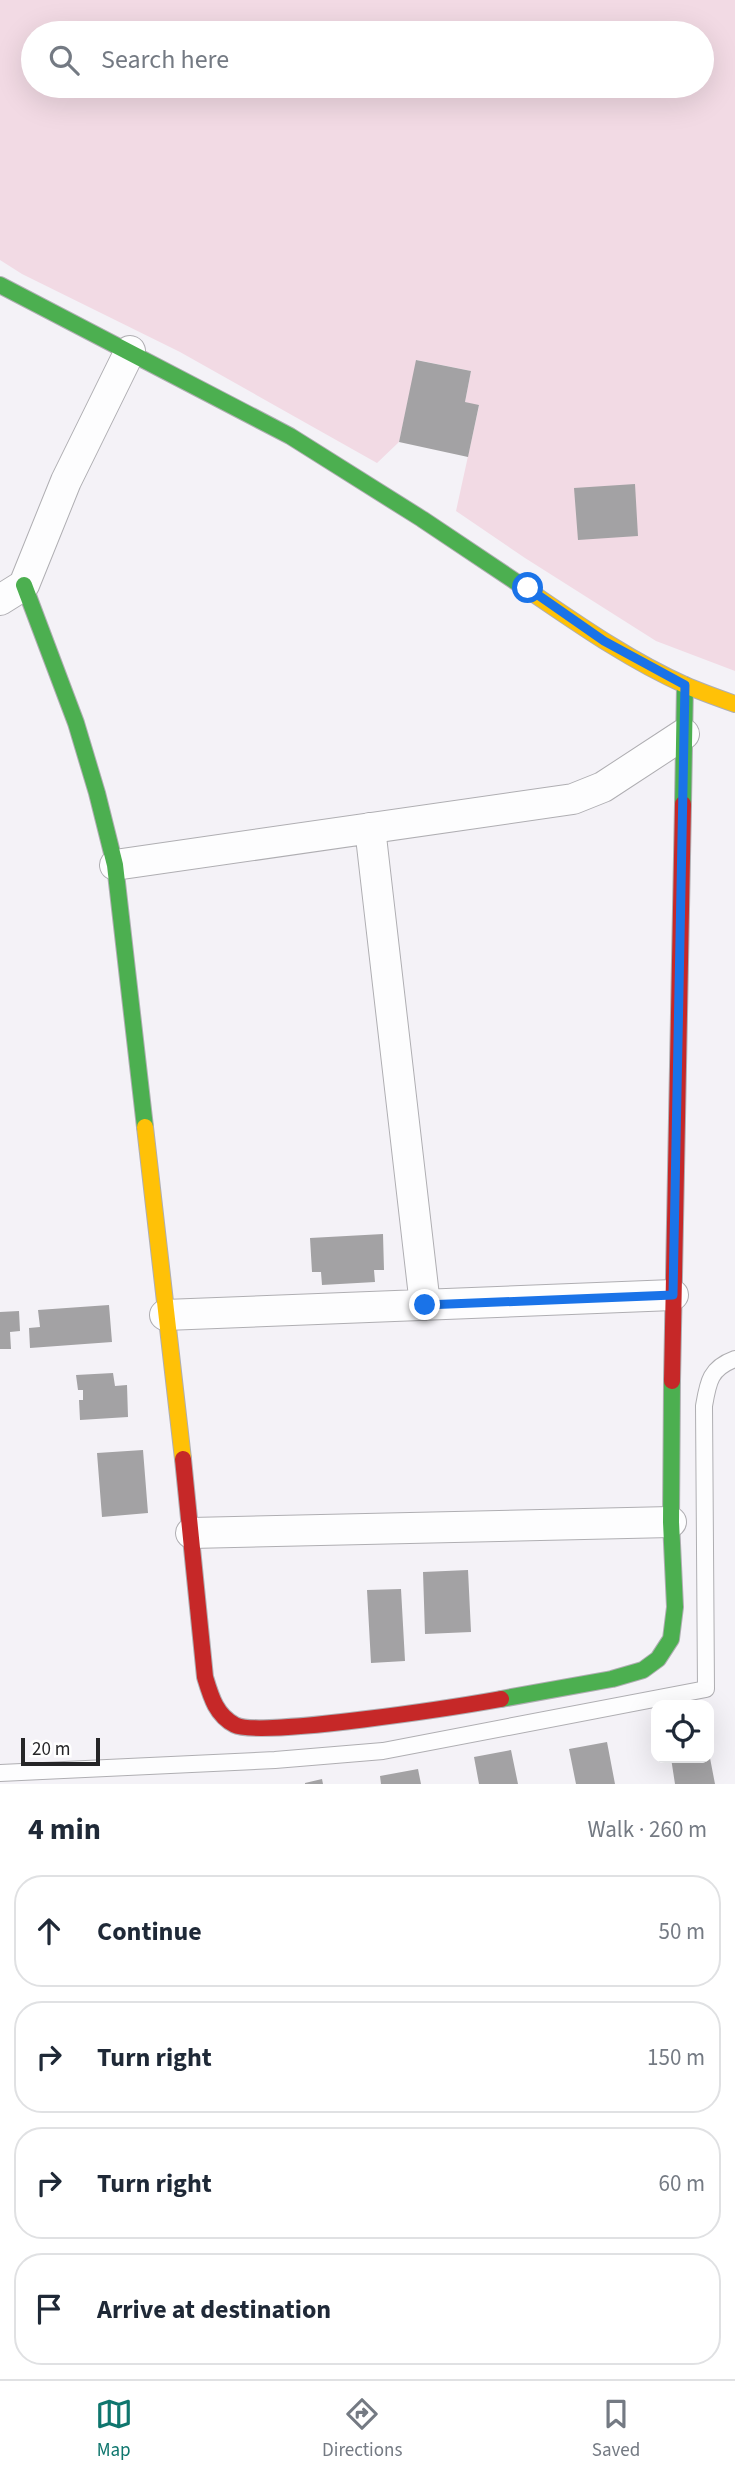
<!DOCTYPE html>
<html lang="en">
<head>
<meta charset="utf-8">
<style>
	:root { --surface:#fff; --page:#f6f6f7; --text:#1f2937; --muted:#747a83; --line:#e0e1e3; --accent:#0f766e }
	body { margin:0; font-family:"Source Sans 3",sans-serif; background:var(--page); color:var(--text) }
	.controls { position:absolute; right:21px; bottom:21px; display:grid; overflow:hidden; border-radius:14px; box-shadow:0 7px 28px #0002 }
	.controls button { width:63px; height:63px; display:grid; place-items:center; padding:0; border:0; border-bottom:2px solid var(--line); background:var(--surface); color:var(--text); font:35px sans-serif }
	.scale { position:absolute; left:21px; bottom:18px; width:79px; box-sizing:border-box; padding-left:7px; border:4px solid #252527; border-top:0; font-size:19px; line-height:24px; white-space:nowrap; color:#252527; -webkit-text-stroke:5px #fff; paint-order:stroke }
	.stop { position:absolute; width:21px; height:21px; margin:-16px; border:5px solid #1a73e8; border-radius:50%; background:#fff }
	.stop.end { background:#1a73e8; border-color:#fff; box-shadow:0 2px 7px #0008 }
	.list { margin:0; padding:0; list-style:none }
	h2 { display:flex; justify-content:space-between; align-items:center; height:91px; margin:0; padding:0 28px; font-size:30px }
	h2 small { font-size:23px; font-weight:400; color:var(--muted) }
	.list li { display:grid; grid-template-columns:46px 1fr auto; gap:21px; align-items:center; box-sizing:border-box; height:112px; margin:0 14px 14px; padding:0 14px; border:2px solid var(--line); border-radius:28px }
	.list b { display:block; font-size:26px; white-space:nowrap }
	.list em { font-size:23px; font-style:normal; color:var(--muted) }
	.icon { flex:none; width:38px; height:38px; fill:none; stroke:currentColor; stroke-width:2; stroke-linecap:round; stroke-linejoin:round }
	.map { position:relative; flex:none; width:735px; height:1784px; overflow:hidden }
	.search { position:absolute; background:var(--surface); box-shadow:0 7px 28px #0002; left:21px; right:21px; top:21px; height:77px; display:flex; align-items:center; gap:18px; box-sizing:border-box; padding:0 24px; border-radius:38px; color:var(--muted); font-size:26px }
	.sheet { height:595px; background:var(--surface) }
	nav { display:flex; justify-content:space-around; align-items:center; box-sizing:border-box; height:98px; border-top:2px solid var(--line); background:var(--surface); font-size:19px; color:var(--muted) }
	nav a { display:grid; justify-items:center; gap:4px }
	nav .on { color:var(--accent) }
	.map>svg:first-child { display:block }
</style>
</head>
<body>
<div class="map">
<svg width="735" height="1784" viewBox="0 0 735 1784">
	<rect width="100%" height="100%" fill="#f4f2f7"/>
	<!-- green -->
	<path fill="#f2dae4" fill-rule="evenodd" d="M 0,0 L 735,0 L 735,671 L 656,641 L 525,558 L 456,511 L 479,406 L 465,402 L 471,371 L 417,360 L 399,442 L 377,463 L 180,352 L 22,274 L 0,260 ZM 33,33 L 702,33 L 702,86 L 33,86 Z"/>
	<!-- building -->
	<path fill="#a3a2a4" d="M 416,360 L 471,371 L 465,402 L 479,405 L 468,457 L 399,442 Z
		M 635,484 L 638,536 L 578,540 L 574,488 Z
		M 383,1234 L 384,1270 L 374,1270 L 375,1282 L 322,1285 L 321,1272 L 312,1272 L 310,1238 Z
		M 109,1305 L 112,1342 L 30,1348 L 29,1328 L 40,1327 L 38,1310 Z
		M 19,1311 L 20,1331 L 10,1332 L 11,1349 L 0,1349 L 0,1312 Z
		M 113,1373 L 115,1386 L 127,1385 L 128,1417 L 80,1420 L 79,1400 L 83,1400 L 83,1390 L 78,1390 L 76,1375 Z
		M 143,1450 L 148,1513 L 102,1517 L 97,1453 Z
		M 468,1570 L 471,1632 L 425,1634 L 423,1572 Z
		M 401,1589 L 405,1661 L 371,1663 L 367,1590 Z
		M 607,1742 L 615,1784 L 576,1784 L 569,1749 Z
		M 511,1750 L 518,1784 L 479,1784 L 474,1757 Z
		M 671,1758 L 710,1758 L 715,1784 L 675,1784 Z
		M 418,1769 L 421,1784 L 381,1784 L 380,1776 Z
		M 322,1779 L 323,1784 L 305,1784 L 305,1783 Z"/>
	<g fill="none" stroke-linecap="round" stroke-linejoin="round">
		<defs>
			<path id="lane" d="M 0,1773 L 275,1760 L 383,1751 L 706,1689 L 704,1406 C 708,1382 710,1368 735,1359"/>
			<path id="street" d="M 0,600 L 24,585 L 66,481 L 130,351
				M 370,828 L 425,1305
				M 115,865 L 573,799 L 603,787 L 684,734
				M 165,1315 L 673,1295
				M 191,1533 L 671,1522"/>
			<path id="fast" d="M 0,285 L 290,436 L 422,519 L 528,590
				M 24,585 L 76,723 L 97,793 L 115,865 L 145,1127
				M 683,804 L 685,685
				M 501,1699 L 612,1679 L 643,1670 L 658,1659 L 671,1639 L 675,1607 L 671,1522 L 672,1381"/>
			<path id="slow" d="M 528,590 C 578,624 629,660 685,685 C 701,692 718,698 735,704
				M 145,1127 L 183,1459"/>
			<path id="jam" d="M 672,1381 L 683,804
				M 183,1459 L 205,1677 C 211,1697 216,1715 235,1725 C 260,1738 462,1706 501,1699"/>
		</defs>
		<!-- lane casing -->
		<use href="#lane" stroke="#afaeb2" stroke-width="18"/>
		<!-- street casing -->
		<use href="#street" stroke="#afaeb2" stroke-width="32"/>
		<!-- fast casing -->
		<use href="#fast" stroke="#afaeb2" stroke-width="18"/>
		<!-- slow casing -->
		<use href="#slow" stroke="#afaeb2" stroke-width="18"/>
		<!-- jam casing -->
		<use href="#jam" stroke="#afaeb2" stroke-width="18"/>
		<!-- lane -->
		<use href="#lane" stroke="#fdfdfe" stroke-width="16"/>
		<!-- street -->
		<use href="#street" stroke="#fdfdfe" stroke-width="30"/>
		<!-- fast -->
		<use href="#fast" stroke="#4caf50" stroke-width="16"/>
		<!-- slow -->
		<use href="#slow" stroke="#ffc107" stroke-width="16"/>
		<!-- jam -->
		<use href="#jam" stroke="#c62828" stroke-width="16"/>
	</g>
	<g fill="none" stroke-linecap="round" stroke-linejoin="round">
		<!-- route -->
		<path stroke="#1a73e8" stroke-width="9" d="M 425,1305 L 673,1295 L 685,685 L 604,641 L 528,588"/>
	</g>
</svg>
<div class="controls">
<button><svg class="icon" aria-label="locate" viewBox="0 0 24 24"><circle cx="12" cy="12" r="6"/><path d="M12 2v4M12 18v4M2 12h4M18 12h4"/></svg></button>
</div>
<div class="scale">20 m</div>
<div class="stop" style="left:528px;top:588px"></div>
<div class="stop end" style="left:425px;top:1305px"></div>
<div class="search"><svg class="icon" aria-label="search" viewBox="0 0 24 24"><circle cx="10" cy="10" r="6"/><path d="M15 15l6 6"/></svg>Search here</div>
</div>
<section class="sheet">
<h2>4 min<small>Walk · 260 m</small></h2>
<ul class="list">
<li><svg class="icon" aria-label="ahead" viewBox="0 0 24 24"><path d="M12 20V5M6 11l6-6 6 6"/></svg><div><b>Continue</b></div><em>50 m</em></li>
<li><svg class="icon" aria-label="right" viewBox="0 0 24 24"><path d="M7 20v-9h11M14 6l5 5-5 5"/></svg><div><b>Turn right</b></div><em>150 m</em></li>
<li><svg class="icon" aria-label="right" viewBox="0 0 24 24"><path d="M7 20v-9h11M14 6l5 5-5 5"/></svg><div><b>Turn right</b></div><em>60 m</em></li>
<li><svg class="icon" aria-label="arrive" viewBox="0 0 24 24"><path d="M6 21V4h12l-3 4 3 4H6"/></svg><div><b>Arrive at destination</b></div></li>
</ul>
</section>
<nav>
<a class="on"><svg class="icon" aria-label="map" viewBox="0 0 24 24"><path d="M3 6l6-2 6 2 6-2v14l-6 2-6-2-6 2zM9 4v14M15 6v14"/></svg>Map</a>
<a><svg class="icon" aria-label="directions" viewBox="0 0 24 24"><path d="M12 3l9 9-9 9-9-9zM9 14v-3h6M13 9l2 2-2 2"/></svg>Directions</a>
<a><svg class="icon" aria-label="saved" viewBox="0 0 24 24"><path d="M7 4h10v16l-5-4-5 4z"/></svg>Saved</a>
</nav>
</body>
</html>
